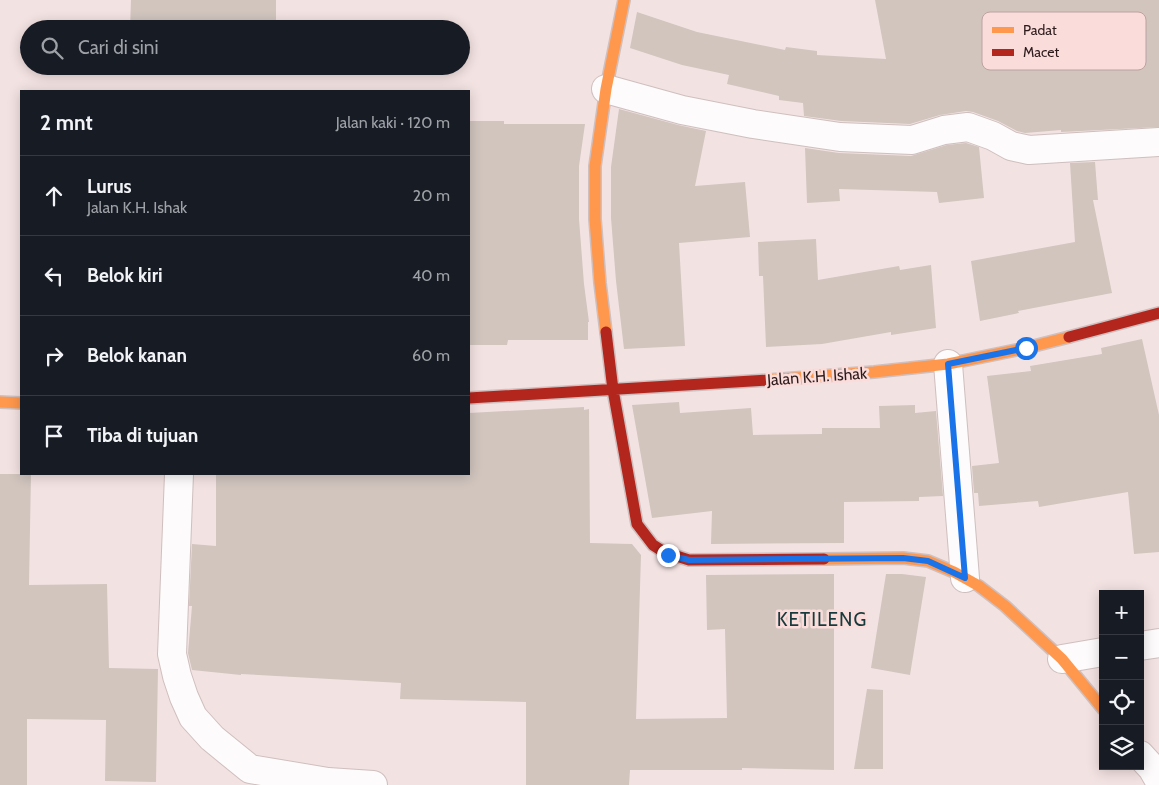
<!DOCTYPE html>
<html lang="id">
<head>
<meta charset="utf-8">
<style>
	:root { --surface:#171b24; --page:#242831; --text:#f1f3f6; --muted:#9ea1a6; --line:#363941 }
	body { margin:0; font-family:Cabin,sans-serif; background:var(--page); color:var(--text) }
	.controls { position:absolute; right:15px; bottom:15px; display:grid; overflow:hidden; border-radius:0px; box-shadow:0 2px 12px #0003 }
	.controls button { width:45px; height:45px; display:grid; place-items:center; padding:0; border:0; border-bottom:1px solid var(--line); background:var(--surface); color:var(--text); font:25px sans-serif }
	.stop { position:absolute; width:15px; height:15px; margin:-11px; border:4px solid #1a73e8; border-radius:50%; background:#fff }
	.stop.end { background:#1a73e8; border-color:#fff; box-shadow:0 1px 5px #0008 }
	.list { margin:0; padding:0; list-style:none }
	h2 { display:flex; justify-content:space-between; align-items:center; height:65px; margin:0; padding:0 20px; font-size:21px }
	h2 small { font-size:16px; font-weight:400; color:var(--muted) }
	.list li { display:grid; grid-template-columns:32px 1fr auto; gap:15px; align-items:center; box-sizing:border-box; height:80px; padding:0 20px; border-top:1px solid var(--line) }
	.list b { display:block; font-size:19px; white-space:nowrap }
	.list p { margin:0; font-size:16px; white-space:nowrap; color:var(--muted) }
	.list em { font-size:16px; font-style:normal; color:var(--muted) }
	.icon { flex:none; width:28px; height:28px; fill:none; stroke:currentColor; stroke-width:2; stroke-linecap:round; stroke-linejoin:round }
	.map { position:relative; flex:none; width:1159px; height:785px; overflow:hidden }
	.search { position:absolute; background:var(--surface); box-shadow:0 2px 12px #0003; left:20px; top:20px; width:450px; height:55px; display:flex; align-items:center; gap:12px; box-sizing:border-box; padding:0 18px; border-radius:28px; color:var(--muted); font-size:19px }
	.panel { position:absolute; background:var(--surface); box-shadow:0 2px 12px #0003; left:20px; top:90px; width:450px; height:385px; border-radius:0px }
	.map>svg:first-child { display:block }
</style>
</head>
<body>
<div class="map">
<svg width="1159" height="785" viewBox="0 0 1159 785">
	<rect width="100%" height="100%" fill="#f3e2e2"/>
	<!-- building -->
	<path fill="#d1c5be" d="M 131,0 L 276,0 L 276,29 L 130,29 Z
		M 875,0 L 1159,0 L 1159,127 L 1061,132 L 1061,130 L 1025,133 L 1017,131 L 998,121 L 973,112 L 966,111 L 940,115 L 910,124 L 841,121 L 804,116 L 803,103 L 779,100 L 779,96 L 727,84 L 729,75 L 682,65 L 630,48 L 637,12 L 697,32 L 785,50 L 786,47 L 817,51 L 817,55 L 886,59 Z
		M 619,109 L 678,125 L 706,131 L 695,186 L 745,182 L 750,237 L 679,243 L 685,346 L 624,349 L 616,281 L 611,218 L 611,167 Z
		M 469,121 L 504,121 L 504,124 L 585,124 L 579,166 L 579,219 L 584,284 L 589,322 L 588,322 L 588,340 L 508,340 L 507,345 L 469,345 Z
		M 966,143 L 979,147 L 984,198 L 939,203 L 937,192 L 839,189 L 840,201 L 807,203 L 805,148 L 839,153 L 911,156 L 947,145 Z
		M 1095,162 L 1098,200 L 1093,200 L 1112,293 L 1018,311 L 1019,313 L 980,321 L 971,261 L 1075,242 L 1070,163 Z
		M 816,239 L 818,280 L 899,266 L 900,270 L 931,265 L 936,328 L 891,335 L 891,332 L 822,344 L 766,347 L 763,276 L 759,276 L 758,242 Z
		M 1142,339 L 1159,415 L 1159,552 L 1134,554 L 1128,492 L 1039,507 L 1038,501 L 979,506 L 978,493 L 974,493 L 972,466 L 999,463 L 987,376 L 1031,371 L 1030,366 L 1102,354 L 1101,348 Z
		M 679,402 L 680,413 L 751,408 L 753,435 L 822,434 L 822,428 L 880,428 L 879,406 L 915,405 L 915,413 L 936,411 L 943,496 L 919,497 L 919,501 L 844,502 L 844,543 L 711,544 L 712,511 L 652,518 L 632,405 Z
		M 584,407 L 584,410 L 589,409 L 590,543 L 632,544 L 641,555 L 636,719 L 727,718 L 725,629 L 707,630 L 706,575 L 834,574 L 834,770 L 742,768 L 742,770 L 630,770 L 629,785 L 526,785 L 526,702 L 400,699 L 401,683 L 241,674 L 241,675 L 192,670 L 188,653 L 192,606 L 189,606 L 192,544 L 216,546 L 216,474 L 469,474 L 469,413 Z
		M 0,474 L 31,474 L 29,585 L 107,584 L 109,668 L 158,669 L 156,782 L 105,781 L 106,720 L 27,719 L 27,785 L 0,785 Z
		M 886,574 L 902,574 L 926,577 L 910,675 L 871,668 Z
		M 867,689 L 883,690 L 883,769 L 854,769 Z"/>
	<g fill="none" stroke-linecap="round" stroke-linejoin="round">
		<defs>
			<path id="street" d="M 606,89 L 682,110 L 753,124 L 840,137 L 912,140 L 944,130 L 968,127 L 993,136 L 1011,146 L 1029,150 L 1159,142
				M 948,364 L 965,578
				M 179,474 L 172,654 L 177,676 L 184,697 L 193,717 L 212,738 L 250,769 L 328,782 L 373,785
				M 1140,646 L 1159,643
				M 1062,659 L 1103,652
				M 1140,755 L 1152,768 L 1159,780"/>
			<path id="slow" d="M 606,332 L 600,283 L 595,219 L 595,166 L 606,89 L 624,0
				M 769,380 L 874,372 L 948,364 L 1026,348 L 1069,337
				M 0,402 L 21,403
				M 824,559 L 903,558 L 928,561 L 954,572 L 979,586 L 1005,606 L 1062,659 L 1103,709"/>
			<path id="jam" d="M 606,332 L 613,390 L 637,524 L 653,545 L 664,552 L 689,560 L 824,559
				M 1069,337 L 1159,313
				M 469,398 L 769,380"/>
		</defs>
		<!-- street casing -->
		<use href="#street" stroke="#cfbfbe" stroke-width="30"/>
		<!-- slow casing -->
		<use href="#slow" stroke="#cfbfbe" stroke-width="14"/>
		<!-- jam casing -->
		<use href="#jam" stroke="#cfbfbe" stroke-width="14"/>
		<!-- street -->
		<use href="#street" stroke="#fdfbfb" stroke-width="28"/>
		<!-- slow -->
		<use href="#slow" stroke="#ff974d" stroke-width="11"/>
		<!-- jam -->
		<use href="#jam" stroke="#b3261e" stroke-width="11"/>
	</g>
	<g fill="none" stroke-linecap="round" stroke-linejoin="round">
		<!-- route -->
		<path stroke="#1a73e8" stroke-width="6" d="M 668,555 L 689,560 L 903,558 L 928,561 L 965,578 L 948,364 L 1026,348"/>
	</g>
	<g text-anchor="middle" stroke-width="5" stroke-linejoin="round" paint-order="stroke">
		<!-- street labels -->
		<g font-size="16" fill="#2d1b1b" stroke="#fadcdb">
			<text transform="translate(817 376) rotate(-4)" y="6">Jalan K.H. Ishak</text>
		</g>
		<!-- quarter labels -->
		<g font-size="19" letter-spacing="1" fill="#173a3c" stroke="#fadcdb">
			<text x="822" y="626">KETILENG</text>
		</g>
	</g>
	<!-- legend -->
	<rect x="982" y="12" width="164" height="58" rx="8" fill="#fadcdb" stroke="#bca2a1" stroke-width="1"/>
	<rect x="992" y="27" width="22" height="6" fill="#ff974d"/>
	<rect x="992" y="49" width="22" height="7" fill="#b3261e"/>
	<g font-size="14" fill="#2d1b1b">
		<text x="1023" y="35">Padat</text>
		<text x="1023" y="57">Macet</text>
	</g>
</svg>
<div class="controls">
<button>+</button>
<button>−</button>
<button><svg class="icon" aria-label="locate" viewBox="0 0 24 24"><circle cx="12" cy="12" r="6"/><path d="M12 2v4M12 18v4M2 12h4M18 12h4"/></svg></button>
<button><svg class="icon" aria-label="layers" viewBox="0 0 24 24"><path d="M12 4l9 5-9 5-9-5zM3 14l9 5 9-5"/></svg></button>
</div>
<div class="stop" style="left:1026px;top:348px"></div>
<div class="stop end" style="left:668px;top:555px"></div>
<div class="search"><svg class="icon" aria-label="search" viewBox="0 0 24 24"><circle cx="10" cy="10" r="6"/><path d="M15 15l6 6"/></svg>Cari di sini</div>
<section class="panel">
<h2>2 mnt<small>Jalan kaki · 120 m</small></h2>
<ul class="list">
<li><svg class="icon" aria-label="ahead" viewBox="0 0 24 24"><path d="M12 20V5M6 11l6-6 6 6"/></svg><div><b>Lurus</b><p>Jalan K.H. Ishak</p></div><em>20 m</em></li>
<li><svg class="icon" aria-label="left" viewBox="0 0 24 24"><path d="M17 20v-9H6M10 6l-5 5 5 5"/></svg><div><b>Belok kiri</b></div><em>40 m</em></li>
<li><svg class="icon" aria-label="right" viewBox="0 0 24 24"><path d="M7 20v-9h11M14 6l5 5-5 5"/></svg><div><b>Belok kanan</b></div><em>60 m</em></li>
<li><svg class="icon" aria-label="arrive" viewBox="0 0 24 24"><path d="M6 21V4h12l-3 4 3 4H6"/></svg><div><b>Tiba di tujuan</b></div></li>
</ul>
</section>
</div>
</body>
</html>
